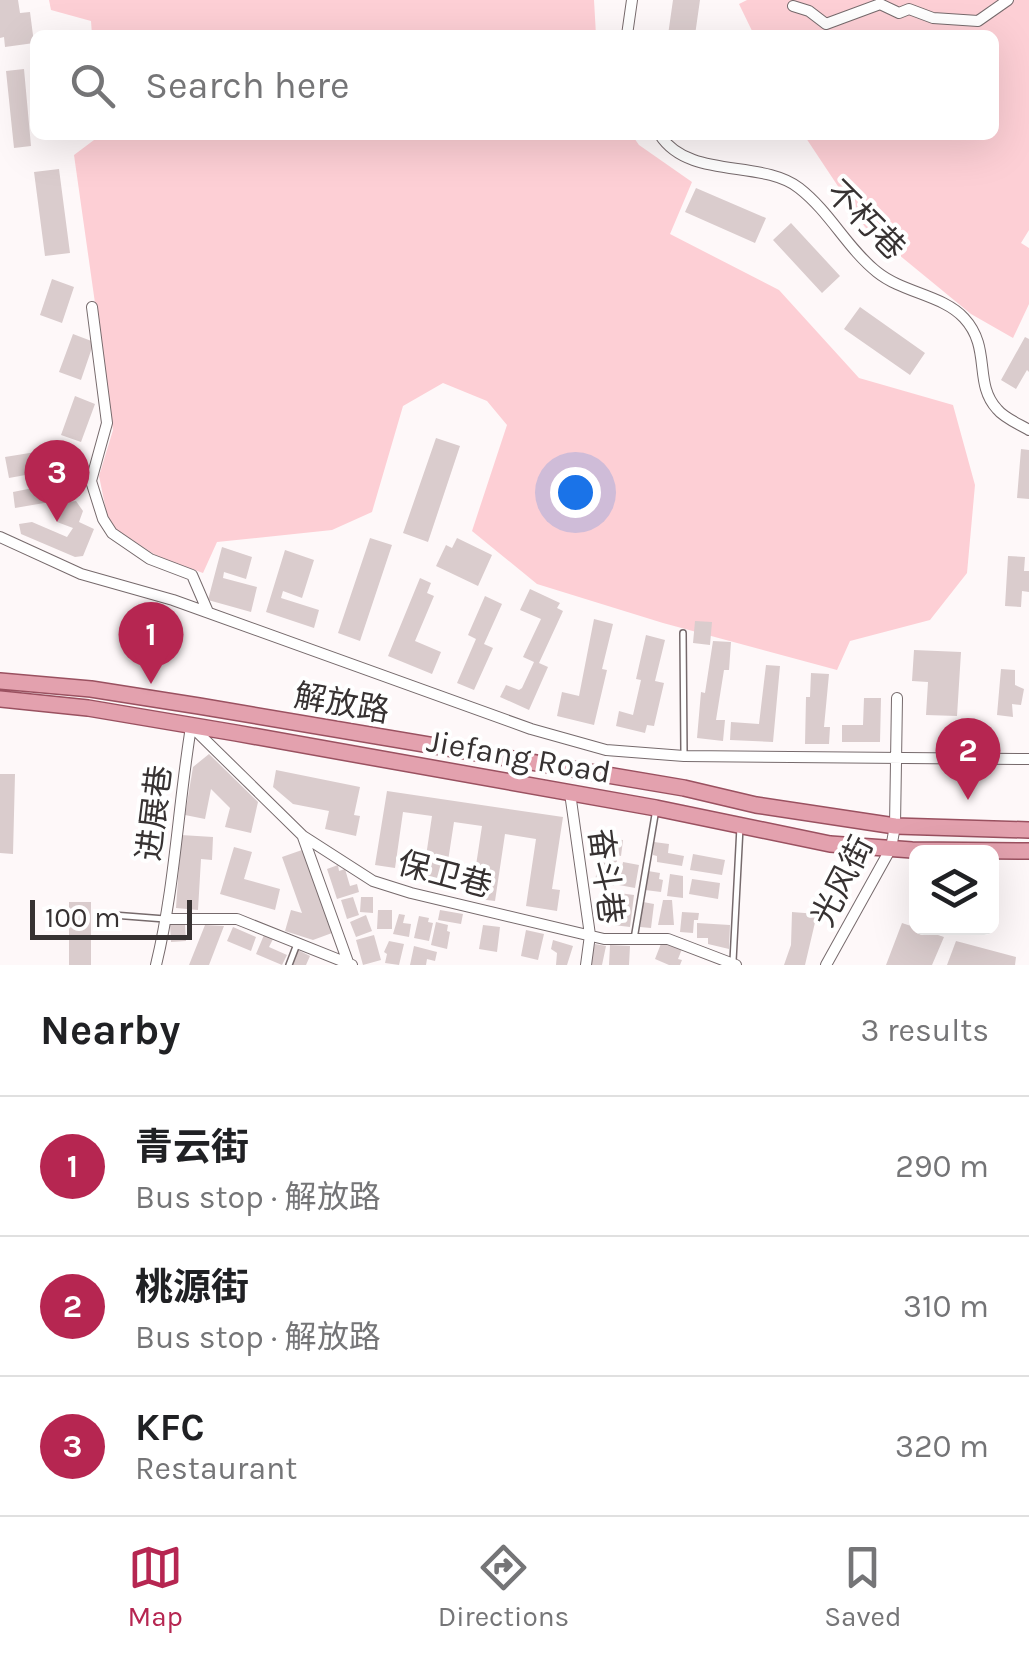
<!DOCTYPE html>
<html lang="en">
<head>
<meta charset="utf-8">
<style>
	:root { --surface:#fff; --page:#f6f6f6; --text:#202124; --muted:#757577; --line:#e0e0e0; --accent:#b62651 }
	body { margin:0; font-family:Karla,"Noto Sans SC",sans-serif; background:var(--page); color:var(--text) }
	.controls { position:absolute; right:30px; bottom:30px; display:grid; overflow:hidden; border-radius:15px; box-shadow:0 10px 40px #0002 }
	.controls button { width:90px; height:90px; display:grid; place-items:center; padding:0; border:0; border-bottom:2px solid var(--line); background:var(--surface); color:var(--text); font:50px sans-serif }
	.scale { position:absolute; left:30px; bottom:25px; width:162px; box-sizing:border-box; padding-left:10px; border:5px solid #373232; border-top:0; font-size:28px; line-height:35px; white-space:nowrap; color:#373232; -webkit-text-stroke:8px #fff; paint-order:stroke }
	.you { position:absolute; left:575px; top:492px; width:35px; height:35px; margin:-25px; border:8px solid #fff; border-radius:50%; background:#1a73e8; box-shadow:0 0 0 15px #1a73e833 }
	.badge { display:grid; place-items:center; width:65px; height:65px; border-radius:50%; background:var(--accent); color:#fff; font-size:32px; font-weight:700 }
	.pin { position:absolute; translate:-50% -82px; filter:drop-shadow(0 2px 5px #0008) }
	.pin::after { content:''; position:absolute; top:52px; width:35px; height:30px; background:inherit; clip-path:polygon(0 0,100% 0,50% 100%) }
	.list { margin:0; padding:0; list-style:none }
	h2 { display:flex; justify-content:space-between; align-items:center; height:130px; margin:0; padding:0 40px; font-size:42px }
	h2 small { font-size:32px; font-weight:400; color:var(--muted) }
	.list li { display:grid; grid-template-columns:65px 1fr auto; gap:30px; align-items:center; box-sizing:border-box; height:140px; padding:0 40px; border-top:2px solid var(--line) }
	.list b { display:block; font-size:38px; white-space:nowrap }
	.list p { margin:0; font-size:32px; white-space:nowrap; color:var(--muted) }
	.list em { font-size:32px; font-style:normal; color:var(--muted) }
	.icon { flex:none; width:55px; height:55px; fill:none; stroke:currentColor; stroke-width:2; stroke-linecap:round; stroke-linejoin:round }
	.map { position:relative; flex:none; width:1029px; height:965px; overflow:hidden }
	.search { position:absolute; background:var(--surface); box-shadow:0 10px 40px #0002; left:30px; right:30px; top:30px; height:110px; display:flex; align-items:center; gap:25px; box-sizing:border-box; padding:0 35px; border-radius:15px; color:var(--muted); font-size:38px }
	.sheet { height:550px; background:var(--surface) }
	nav { display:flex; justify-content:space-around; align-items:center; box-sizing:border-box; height:140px; border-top:2px solid var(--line); background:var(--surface); font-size:28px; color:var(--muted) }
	nav a { display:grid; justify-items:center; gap:5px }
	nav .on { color:var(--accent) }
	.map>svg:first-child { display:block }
</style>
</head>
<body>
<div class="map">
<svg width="1029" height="965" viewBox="0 0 1029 965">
	<rect width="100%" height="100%" fill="#fef8f9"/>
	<!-- green -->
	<path fill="#fdcfd5" d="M 49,0 L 594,0 L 596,35 L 92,35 L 91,21 L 51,10 Z
		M 747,0 L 1029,0 L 1029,230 L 1021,243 L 1029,248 L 1029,304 L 1013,338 L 971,314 L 865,227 L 804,135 L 994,135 L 994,35 L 754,35 L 739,4 Z
		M 94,135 L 632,135 L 639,145 L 692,182 L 670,234 L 779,290 L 859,378 L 953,405 L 975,485 L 967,573 L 930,620 L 850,641 L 837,670 L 663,623 L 537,584 L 472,531 L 507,425 L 487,401 L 443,383 L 403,406 L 372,512 L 332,530 L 217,542 L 203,573 L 160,558 L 109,525 L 99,476 L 113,430 L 74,155 L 94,140 Z"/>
	<!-- building -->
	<path fill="#dacccd" d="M 0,0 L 18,0 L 20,13 L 30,12 L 34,43 L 5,47 L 4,37 L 0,38 Z
		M 673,0 L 700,0 L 695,35 L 668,35 Z
		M 24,69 L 31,146 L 14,148 L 6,71 Z
		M 59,169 L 70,253 L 45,256 L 34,172 Z
		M 696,188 L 766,218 L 755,243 L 685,212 Z
		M 791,223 L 840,276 L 822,293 L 773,240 Z
		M 52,279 L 74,287 L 62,323 L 40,315 Z
		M 860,307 L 925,353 L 910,375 L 844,329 Z
		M 73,334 L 94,342 L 81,380 L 59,372 Z
		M 1025,337 L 1029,339 L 1029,372 L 1027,370 L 1016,389 L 1001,380 Z
		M 75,396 L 95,404 L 81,442 L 61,435 Z
		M 436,438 L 460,446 L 428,542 L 403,533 Z
		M 1021,449 L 1029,450 L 1029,499 L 1017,498 Z
		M 48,450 L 55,493 L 50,502 L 15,508 L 13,492 L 33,488 L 31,474 L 9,478 L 5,457 Z
		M 76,501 L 83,511 L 79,522 L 94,529 L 83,556 L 75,557 L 21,534 L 19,524 L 32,522 L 67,537 L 73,528 L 57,522 L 68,502 Z
		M 370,538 L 392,545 L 360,641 L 338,633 Z
		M 457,538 L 492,555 L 478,586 L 436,566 L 446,545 L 452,548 Z
		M 222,547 L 252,557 L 246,579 L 224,572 L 223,578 L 257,587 L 251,612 L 208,600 Z
		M 285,550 L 314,560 L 302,598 L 283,591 L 281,598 L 319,610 L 314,628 L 266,612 Z
		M 1008,556 L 1025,557 L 1024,571 L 1029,571 L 1029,592 L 1022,591 L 1021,607 L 1005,606 Z
		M 420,578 L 431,583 L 427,593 L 434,596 L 415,641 L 441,652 L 432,674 L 388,656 Z
		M 530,589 L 560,603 L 557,608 L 563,611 L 539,663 L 548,667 L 529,710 L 500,697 L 506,685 L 519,690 L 522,688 L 534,662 L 523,657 L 541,619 L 520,610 Z
		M 485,596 L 502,604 L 484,644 L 493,648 L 474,690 L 457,683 L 476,639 L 468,635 Z
		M 594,619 L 613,624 L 602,669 L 607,670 L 594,725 L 557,716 L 562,692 L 579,696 Z
		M 695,621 L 712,622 L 710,645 L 693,643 Z
		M 646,635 L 665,640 L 655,681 L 664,683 L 654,726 L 647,725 L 645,733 L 616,726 L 619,711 L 633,715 L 641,680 L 636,679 Z
		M 713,641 L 731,642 L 729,670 L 724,670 L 716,720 L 725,720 L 723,741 L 697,738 L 701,692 L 705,693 Z
		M 914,650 L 961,652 L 957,716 L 926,715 L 928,682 L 912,681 Z
		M 766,665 L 780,666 L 773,742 L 730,740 L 731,722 L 759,724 Z
		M 1001,669 L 1015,670 L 1015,685 L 1024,689 L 1021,705 L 1012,704 L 1013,717 L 997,715 Z
		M 811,673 L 829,674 L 824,727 L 830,727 L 829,744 L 805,744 L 806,697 L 810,697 Z
		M 864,698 L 881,698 L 880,742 L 842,742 L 842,725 L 863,725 Z
		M 209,754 L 258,802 L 251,833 L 225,827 L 230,808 L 211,789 L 205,819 L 185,815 L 193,767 Z
		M 276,770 L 360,787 L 354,815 L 360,816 L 356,836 L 325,829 L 329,811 L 293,804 L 273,787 Z
		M 0,774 L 15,774 L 13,854 L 0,853 Z
		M 387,791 L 563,817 L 552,889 L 560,890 L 557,911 L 526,906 L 536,839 L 505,834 L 495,901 L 471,898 L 482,826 L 454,822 L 444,887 L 422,883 L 432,816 L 403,812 L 395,868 L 375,865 Z
		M 181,835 L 213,837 L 212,860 L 201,859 L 198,910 L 176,908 Z
		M 612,839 L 623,840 L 621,856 L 610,854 Z
		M 654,842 L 669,844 L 668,853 L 684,856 L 682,866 L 657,862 L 657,856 L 653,855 Z
		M 234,847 L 252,852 L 244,879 L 280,889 L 275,910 L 220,894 Z
		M 302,850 L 332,933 L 313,940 L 285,931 L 291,910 L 302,913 L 282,857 Z
		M 693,854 L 725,860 L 722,875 L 690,870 Z
		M 599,855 L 617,859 L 614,886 L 595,882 Z
		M 623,862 L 639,865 L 635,888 L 619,885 Z
		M 338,865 L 339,871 L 345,869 L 350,886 L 357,884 L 359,892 L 337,899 L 327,869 Z
		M 648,871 L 660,873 L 659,879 L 663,880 L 661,892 L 645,890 Z
		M 670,874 L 683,876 L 683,898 L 667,896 Z
		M 692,879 L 720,883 L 718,899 L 689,894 Z
		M 619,893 L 634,895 L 630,927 L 605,924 L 607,908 L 616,910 Z
		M 353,897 L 359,915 L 347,919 L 341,900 Z
		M 361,897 L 373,897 L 373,913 L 360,912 Z
		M 663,900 L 672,900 L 674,925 L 658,925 Z
		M 69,902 L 91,902 L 91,965 L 69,965 Z
		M 643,902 L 654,904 L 651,928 L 640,927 Z
		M 378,910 L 392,910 L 392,929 L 377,929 Z
		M 440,910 L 463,914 L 461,924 L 438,920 Z
		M 682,912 L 699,913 L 698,920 L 694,920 L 693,933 L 680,932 Z
		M 792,912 L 817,914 L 805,965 L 784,965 L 791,945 Z
		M 399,914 L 405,915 L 403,923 L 411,924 L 409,937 L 393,934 Z
		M 366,915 L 372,931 L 356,937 L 350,922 Z
		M 419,916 L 429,918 L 428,922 L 433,923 L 429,941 L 414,938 Z
		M 436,922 L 448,925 L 447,931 L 450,932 L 447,949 L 431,945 Z
		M 697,923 L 730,925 L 729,949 L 708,944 L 708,938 L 697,938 Z
		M 902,923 L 944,937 L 932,965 L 886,965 Z
		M 185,924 L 186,941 L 171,942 L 170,925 Z
		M 205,925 L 224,926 L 209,965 L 189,965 Z
		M 483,925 L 500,927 L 497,952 L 479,949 Z
		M 233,927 L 256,937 L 251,951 L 227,941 Z
		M 526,930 L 544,934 L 538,960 L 521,956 Z
		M 264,935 L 273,939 L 269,947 L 287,955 L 282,965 L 256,954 Z
		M 374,935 L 381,960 L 363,965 L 356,940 Z
		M 553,940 L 573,946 L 567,965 L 556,965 L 557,953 L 551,949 Z
		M 389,941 L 404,944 L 399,965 L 385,963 L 387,954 L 384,952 Z
		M 662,941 L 682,949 L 678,959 L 682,960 L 680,965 L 669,965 L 655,959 Z
		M 956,941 L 1016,957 L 1015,965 L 947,965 Z
		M 595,944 L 606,946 L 602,965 L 590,965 Z
		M 610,945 L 630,946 L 629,965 L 609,965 Z
		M 414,946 L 437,952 L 435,961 L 427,959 L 426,965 L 410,965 Z
		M 298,950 L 310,956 L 306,965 L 291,965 Z"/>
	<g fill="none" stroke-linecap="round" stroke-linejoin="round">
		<defs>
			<path id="lane" d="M 683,633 L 684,753
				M 113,915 L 165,919
				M 634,939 L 656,809
				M 733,961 L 740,827
				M 289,965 L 297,944"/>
			<path id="street" d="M 793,6 L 809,11 L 826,24 L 880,4 L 899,13 L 909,9 L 933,18 L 978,21 L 1008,0
				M 627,35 L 632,0
				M 660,135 C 689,180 762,159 799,188 C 830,212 847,248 877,272 C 903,293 943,295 964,318 C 992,348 973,383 997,409 C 1004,418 1019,424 1029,430
				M 92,307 L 107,423 L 91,481 L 103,519 L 112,533 L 150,559 L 192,575 L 208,612
				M 0,537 L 81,574 L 173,600 L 531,729 L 606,750 L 684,756 L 1029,759
				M 192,727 L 303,836 L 373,881 L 411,893 L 604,939 L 668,939 L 736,965
				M 570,793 L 590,935 L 586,965
				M 303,837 L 349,965
				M 167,919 L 237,919 L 352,965
				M 156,965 C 175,887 178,806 191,727
				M 826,965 L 891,848 L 895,826 L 897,698"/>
			<path id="primary" d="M 0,681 L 91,689 L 199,706 L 684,788 L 756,805 L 895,826 L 1029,830
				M 0,699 L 88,708 L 236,733 L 656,808 L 830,844 L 912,850 L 1029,851"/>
		</defs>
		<!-- lane casing -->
		<use href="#lane" stroke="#766a6c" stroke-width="8"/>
		<!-- street casing -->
		<use href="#street" stroke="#766a6c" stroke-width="12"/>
		<!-- primary casing -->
		<use href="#primary" stroke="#9a5160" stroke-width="18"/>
		<!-- lane -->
		<use href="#lane" stroke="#fff" stroke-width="5"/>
		<!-- street -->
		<use href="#street" stroke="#fff" stroke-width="10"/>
		<!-- primary -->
		<use href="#primary" stroke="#e3a1ae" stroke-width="15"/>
	</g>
	<g text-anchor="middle" stroke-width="8" stroke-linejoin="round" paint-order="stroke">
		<!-- street labels -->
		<g font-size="32" fill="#373232" stroke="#fff">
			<text transform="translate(866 220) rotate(45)" y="11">不朽巷</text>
			<text transform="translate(342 703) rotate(10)" y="11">解放路</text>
			<text transform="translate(519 756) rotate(10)" y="11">Jiefang Road</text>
			<text transform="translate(154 813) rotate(-83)" y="11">进展巷</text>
			<text transform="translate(445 874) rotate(15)" y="11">保卫巷</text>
			<text transform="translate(606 876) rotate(83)" y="11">奋斗巷</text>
			<text transform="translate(842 881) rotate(-63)" y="11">光风街</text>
		</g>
	</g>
</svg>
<div class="controls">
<button><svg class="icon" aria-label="layers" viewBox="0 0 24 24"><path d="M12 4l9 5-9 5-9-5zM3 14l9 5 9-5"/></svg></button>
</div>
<div class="scale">100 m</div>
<div class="you"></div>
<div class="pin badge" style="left:151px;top:684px">1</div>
<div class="pin badge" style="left:968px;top:800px">2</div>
<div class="pin badge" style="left:57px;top:522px">3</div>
<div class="search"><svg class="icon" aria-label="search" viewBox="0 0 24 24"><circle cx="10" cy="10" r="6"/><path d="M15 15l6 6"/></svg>Search here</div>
</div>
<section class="sheet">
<h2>Nearby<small>3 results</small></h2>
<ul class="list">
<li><span class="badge">1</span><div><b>青云街</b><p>Bus stop · 解放路</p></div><em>290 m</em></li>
<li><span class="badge">2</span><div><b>桃源街</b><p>Bus stop · 解放路</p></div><em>310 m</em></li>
<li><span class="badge">3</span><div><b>KFC</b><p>Restaurant</p></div><em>320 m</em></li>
</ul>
</section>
<nav>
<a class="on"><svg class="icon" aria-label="map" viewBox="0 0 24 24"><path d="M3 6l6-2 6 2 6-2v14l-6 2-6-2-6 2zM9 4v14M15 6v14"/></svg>Map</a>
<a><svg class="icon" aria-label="directions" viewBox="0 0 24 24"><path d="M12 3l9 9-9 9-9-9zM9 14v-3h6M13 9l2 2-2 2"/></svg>Directions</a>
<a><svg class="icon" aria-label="saved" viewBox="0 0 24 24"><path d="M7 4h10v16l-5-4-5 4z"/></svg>Saved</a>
</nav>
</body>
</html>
